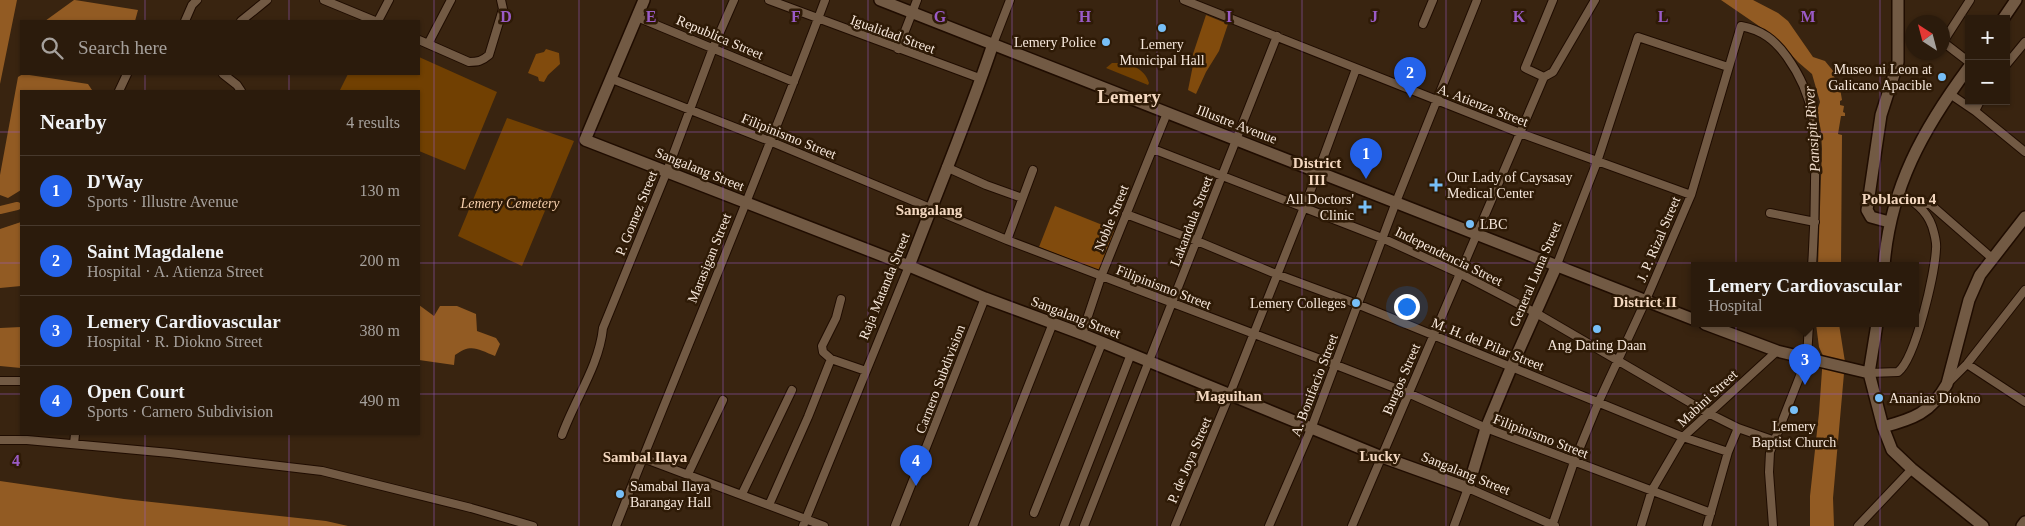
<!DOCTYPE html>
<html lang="en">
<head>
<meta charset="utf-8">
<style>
	:root { --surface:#2b1b0c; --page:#37281a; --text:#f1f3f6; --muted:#a6a19d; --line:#47392d; --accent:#2563eb }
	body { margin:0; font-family:"Times New Roman",serif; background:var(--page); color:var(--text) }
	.controls { position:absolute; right:15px; top:15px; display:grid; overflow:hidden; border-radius:0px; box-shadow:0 1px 4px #0004 }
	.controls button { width:45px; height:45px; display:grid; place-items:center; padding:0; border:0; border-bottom:1px solid var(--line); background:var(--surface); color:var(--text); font:25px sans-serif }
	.compass { position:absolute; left:1905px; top:15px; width:45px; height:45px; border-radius:50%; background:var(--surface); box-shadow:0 1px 4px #0004; rotate:324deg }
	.you { position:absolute; left:1406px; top:306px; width:18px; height:18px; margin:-12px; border:4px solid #fff; border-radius:50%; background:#1a73e8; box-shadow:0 0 0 8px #1a73e833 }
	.badge { display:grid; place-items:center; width:32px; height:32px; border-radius:50%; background:var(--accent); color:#fff; font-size:16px; font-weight:700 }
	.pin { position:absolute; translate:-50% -41px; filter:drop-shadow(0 1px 2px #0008) }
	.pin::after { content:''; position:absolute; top:26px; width:18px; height:15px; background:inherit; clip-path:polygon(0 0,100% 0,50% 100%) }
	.popup { position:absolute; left:1691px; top:262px; width:228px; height:65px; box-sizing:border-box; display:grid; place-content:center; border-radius:0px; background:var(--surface); filter:drop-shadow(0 1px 4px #0005); font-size:16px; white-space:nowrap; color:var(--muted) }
	.popup b { font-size:19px; color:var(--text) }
	.popup::after { content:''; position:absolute; left:50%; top:100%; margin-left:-10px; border:10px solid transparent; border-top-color:var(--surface) }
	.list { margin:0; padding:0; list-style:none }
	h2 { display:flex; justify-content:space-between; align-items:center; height:65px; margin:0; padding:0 20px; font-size:21px }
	h2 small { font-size:16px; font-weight:400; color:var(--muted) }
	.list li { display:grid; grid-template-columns:32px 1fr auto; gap:15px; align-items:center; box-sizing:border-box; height:70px; padding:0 20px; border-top:1px solid var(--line) }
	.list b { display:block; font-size:19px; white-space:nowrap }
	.list p { margin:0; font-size:16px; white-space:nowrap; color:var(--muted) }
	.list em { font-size:16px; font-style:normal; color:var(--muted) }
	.icon { flex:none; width:28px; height:28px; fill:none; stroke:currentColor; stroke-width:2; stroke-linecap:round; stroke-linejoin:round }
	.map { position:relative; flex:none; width:2025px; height:526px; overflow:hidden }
	.search { position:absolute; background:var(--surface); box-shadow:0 1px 4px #0004; left:20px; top:20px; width:400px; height:55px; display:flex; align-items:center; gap:12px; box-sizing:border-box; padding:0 18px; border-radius:0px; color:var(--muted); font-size:19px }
	.panel { position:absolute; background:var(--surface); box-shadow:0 1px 4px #0004; left:20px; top:90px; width:400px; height:345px; border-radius:0px }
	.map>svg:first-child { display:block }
</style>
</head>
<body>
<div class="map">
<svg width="2025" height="526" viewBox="0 0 2025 526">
	<rect width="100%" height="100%" fill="#392410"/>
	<!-- green -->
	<path fill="#714002" d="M 419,57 L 497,92 L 465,170 L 419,151 L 419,91 L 335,91 L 340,90 L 348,74 L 419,74 Z
		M 1112,63 C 1126,62 1145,67 1149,83 L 1148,85 L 1106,68 Z
		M 507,118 L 574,141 L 522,266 L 458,236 Z"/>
	<!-- forest -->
	<path fill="#814b0d" d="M 1206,15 L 1228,24 L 1219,51 L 1206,72 L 1196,94 L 1188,90 L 1193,65 L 1191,60 Z
		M 546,49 L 559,53 L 560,64 L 548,75 L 544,82 L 539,81 L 538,77 L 528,73 L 536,54 L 544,52 Z
		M 1055,206 L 1115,230 L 1102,267 L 1098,270 L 1039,247 Z"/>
	<!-- water -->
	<path fill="#925b23" d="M 0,0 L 17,0 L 0,84 Z
		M 74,0 L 75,0 L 138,10 L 135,21 L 45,21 Z
		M 1721,0 L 1753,0 L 1778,13 L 1788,21 L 1813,57 L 1825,61 L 1834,72 L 1833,73 L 1838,88 L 1840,88 L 1842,100 L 1840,101 L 1840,105 L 1844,106 L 1843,112 L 1845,113 L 1845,116 L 1841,116 L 1838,134 L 1842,135 L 1841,266 L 1818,266 L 1822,149 L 1821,131 L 1817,111 L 1820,102 L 1812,74 L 1798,62 L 1775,37 Z
		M 23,74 L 88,84 L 92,90 L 91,91 L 21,91 L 21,190 L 8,198 L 0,195 L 0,175 L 18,77 Z
		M 21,222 L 21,286 L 0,288 L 0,229 Z
		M 419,305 L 434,316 L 440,306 L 457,306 L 476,314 L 477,331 L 496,338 L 500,344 L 495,356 C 478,349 471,343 455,355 L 454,365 L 419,360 Z
		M 1816,324 L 1839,324 L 1845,362 L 1833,498 L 1834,526 L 1810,526 L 1810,496 L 1819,413 L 1823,356 L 1819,347 Z
		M 21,327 L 21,368 L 0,366 L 0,328 Z
		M 0,481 L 124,499 L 326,521 L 348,526 L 0,526 Z"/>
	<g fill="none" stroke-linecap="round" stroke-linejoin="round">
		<!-- canal -->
		<path stroke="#925b23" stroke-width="8" d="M 0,210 L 17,206"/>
		<defs>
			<path id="street" d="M 324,0 L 375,21
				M 769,0 L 982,79
				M 1184,0 L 1520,133 L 1691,195
				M 637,17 L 794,82
				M 185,21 L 192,5 L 197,0
				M 241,21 L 267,0
				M 378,21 L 389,0
				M 1423,24 L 1433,0
				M 419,40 L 469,62 C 478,62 482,61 489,55 L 503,9 L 501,0
				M 428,44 L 451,0
				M 993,44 L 1010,0
				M 898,49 L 917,0
				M 1969,62 L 1943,42 L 1970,0
				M 2006,65 L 2025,42
				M 223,74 L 237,85 L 241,91
				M 1544,77 L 1525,68 L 1553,0
				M 1544,77 L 1553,72 L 1595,0
				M 612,79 L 772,142 L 1007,240 L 1336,365 L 1408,393 L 1486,428 L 1711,513
				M 119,91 L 127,74
				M 1950,94 L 1975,111 L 2025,152
				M 1975,111 L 1980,101
				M 1153,149 L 1382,238 L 1461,274 L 1536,313 L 1708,413 L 1738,428 L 1775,441
				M 946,167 L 986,185 L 1022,198
				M 1914,201 L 1930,204 L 1993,259
				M 1770,213 L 1815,222
				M 1126,214 L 1197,241 L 1276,274 L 1357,304 L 1683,437 L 1728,452
				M 1007,240 L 1033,170
				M 1556,267 L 1597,162 L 1638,37 L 1728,67
				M 841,299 L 836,318 L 822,346 L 823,352 L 831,359 L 866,371
				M 1082,334 L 1101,277 L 1167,113
				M 1967,364 L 2025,402
				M 1869,373 L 1898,372 C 1916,358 1935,272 1936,249 C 1937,241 1934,233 1932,226 C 1926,209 1913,201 1898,192
				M 0,381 L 21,381
				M 1948,383 L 1967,364 L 2025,290
				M 562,435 C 575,399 599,366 603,328 L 667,171 L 713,48 L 734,0
				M 0,440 L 27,440 L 170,453 L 322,471 L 471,508 L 533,526
				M 74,444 L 75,434
				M 643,458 L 824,526
				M 688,474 L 723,400
				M 742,494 L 792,390
				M 769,505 L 808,417 L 831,359
				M 1034,513 L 1102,343
				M 616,526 C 685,350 759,177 825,0
				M 803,526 L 909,266
				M 895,526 L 985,298
				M 973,526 L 1053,323
				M 1064,526 L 1131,354
				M 1084,526 L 1277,36
				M 1175,526 L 1229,396 L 1318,172 L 1356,69
				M 1269,526 L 1311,429 L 1396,202 L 1477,0
				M 1352,526 L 1544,77
				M 1454,526 L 1468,488 L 1555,526
				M 1552,526 L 1574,462 L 1599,401 L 1645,302 L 1691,195 L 1741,26 C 1762,30 1775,40 1787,57 C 1817,99 1816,133 1815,182 C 1815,210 1814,238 1812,266
				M 1641,526 L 1652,490 L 1683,437 L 1777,351
				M 1707,526 L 1728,452 L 1738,428
				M 1773,526 L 1769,472 L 1770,452 L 1807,358 L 1809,324
				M 1858,526 L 1912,469"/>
			<path id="secondary" d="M 644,0 L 585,140 L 909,266 L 985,298 L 1082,334 L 1382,457 L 1468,488 L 1486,428 L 1511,368 L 1556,267
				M 880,0 L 1695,320
				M 2003,19 L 2016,0
				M 1889,222 L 1871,217 L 1867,210 L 1881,115 L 1898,62 L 1898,0
				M 909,266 C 937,192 968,119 993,44
				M 1884,266 C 1890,188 1923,129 1969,67
				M 1705,324 L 1777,351 L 1869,373
				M 1877,324 L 1869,373 L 1883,427 L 1892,450 L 1912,469 L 1983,526
				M 1883,427 C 1913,419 1931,413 1947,384 L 1969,300 L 1980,275 L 2025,217
				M 2022,526 L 2025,522"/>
		</defs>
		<!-- street casing -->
		<use href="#street" stroke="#1f0c00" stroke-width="10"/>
		<!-- secondary casing -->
		<use href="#secondary" stroke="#1f0c00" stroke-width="14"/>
		<!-- street -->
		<use href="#street" stroke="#725a44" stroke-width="8"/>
		<!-- secondary -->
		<use href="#secondary" stroke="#725a44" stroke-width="11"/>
	</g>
	<!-- grid -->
	<path fill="none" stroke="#9a5bc6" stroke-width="1" stroke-opacity="0.55" d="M 145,0 L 145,21M 289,0 L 289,21M 434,0 L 434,526M 579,0 L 579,526M 723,0 L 723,526M 868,0 L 868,526M 1012,0 L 1012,526M 1157,0 L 1157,526M 1302,0 L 1302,526M 1446,0 L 1446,526M 1591,0 L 1591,526M 1736,0 L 1736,526M 1880,0 L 1880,526M 145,74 L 145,91M 289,74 L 289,91M 0,132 L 21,132M 419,132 L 2025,132M 0,263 L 21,263M 419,263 L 2025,263M 0,394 L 21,394M 419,394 L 2025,394M 145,434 L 145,526M 289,434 L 289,526"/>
	<!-- markers -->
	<g fill="#77bff7" stroke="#2e1a06" stroke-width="2">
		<circle cx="1162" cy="28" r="5"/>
		<circle cx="1106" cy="42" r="5"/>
		<circle cx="1942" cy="77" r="5"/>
		<path d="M1433.5 177.5h5v5h5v5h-5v5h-5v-5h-5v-5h5z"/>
		<path d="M1362.5 199.5h5v5h5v5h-5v5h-5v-5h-5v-5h5z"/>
		<circle cx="1470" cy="224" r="5"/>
		<circle cx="1356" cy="303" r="5"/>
		<circle cx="1597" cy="329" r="5"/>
		<circle cx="1879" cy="398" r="5"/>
		<circle cx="1794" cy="410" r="5"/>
		<circle cx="620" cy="494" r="5"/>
	</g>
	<g text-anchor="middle" stroke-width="5" stroke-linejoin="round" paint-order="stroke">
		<!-- street labels -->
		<g font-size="14" fill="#f7e8dc" stroke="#2e1a06">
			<text transform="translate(893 34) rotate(20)" y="5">Igualidad Street</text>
			<text transform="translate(720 37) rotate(23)" y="5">Republica Street</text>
			<text transform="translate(1483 105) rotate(21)" y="5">A. Atienza Street</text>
			<text transform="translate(1237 124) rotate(21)" y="5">Illustre Avenue</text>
			<text transform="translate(789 136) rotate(22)" y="5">Filipinismo Street</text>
			<text transform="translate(700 169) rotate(22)" y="5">Sangalang Street</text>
			<text transform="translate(636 213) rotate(-68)" y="5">P. Gomez Street</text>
			<text transform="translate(1111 218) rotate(-68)" y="5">Noble Street</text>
			<text transform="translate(1191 221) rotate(-69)" y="5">Lakandula Street</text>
			<text transform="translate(1658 239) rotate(-67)" y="5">J. P. Rizal Street</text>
			<text transform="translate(1449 256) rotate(26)" y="5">Independencia Street</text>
			<text transform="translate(709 258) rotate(-68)" y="5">Marasigan Street</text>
			<text transform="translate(1535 274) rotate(-67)" y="5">General Luna Street</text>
			<text transform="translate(884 286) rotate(-68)" y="5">Raja Matanda Street</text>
			<text transform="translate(1164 287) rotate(21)" y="5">Filipinismo Street</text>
			<text transform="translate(1076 317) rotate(21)" y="5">Sangalang Street</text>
			<text transform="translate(1488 344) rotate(22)" y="5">M. H. del Pilar Street</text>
			<text transform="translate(940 379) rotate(-69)" y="5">Carnero Subdivision</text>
			<text transform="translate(1401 379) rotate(-67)" y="5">Burgos Street</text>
			<text transform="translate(1314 385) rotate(-69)" y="5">A. Bonifacio Street</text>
			<text transform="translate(1707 398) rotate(-43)" y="5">Mabini Street</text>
			<text transform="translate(1541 436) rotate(21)" y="5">Filipinismo Street</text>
			<text transform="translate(1189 460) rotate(-67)" y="5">P. de Joya Street</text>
			<text transform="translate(1466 473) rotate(22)" y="5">Sangalang Street</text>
		</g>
		<!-- poi labels -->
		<g font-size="14" fill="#f7e8dc" stroke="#2e1a06" text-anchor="end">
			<text x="1096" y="47">Lemery Police</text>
			<text x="1162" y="49" text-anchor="middle">Lemery<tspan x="1162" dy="16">Municipal Hall</tspan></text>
			<text x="1932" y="74">Museo ni Leon at<tspan x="1932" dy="16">Galicano Apacible</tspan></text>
			<text x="1447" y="182" text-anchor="start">Our Lady of Caysasay<tspan x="1447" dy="16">Medical Center</tspan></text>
			<text x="1354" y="204">All Doctors'<tspan x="1354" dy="16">Clinic</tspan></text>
			<text x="1480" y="229" text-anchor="start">LBC</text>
			<text x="1346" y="308">Lemery Colleges</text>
			<text x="1597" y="350" text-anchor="middle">Ang Dating Daan</text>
			<text x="1889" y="403" text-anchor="start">Ananias Diokno</text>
			<text x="1794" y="431" text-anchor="middle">Lemery<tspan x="1794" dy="16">Baptist Church</tspan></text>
			<text x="630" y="491" text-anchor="start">Samabal Ilaya<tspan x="630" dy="16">Barangay Hall</tspan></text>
		</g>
		<!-- park labels -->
		<g font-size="14" font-style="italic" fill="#f6cfad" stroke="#2e1a06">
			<text x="510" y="208">Lemery Cemetery</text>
		</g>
		<!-- water labels -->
		<g font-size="15" font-style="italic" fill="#f1ddcc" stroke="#2e1a06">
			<text transform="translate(1812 129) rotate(-94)" y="5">Pansipit River</text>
		</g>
		<!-- neighbourhood labels -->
		<g font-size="15" font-weight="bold" fill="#f4d8c0" stroke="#2e1a06">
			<text x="1317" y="168">District<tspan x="1317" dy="17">III</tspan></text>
			<text x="1899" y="204">Poblacion 4</text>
			<text x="929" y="215">Sangalang</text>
			<text x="1645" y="307">District II</text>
			<text x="1229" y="401">Maguihan</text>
			<text x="1380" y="461">Lucky</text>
			<text x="645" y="462">Sambal Ilaya</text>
		</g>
		<!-- district labels -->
		<g font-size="19" font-weight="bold" fill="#f4d8c0" stroke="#2e1a06">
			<text x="1129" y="103">Lemery</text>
		</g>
	</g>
	<g font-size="16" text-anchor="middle" font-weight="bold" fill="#9a5bc6" stroke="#2e1a06" stroke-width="5" stroke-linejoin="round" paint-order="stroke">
		<text x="506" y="22">D</text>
		<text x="651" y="22">E</text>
		<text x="796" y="22">F</text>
		<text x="940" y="22">G</text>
		<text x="1085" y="22">H</text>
		<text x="1229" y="22">I</text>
		<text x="1374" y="22">J</text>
		<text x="1519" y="22">K</text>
		<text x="1663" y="22">L</text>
		<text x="1808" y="22">M</text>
		<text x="16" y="466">4</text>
	</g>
</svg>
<div class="controls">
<button>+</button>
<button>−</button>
</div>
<svg class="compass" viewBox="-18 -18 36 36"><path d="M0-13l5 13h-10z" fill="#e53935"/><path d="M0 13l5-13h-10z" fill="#a6a19d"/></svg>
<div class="you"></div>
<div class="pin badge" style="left:1366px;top:179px">1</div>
<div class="pin badge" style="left:1410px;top:98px">2</div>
<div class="pin badge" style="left:1805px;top:385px">3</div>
<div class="popup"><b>Lemery Cardiovascular</b>Hospital</div>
<div class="pin badge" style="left:916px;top:486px">4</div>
<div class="search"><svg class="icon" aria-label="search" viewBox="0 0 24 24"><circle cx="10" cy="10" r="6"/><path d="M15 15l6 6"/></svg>Search here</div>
<section class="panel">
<h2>Nearby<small>4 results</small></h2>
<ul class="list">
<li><span class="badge">1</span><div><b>D'Way</b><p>Sports · Illustre Avenue</p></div><em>130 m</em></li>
<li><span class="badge">2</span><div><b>Saint Magdalene</b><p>Hospital · A. Atienza Street</p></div><em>200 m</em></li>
<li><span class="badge">3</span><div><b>Lemery Cardiovascular</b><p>Hospital · R. Diokno Street</p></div><em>380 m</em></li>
<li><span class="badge">4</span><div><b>Open Court</b><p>Sports · Carnero Subdivision</p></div><em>490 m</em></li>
</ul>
</section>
</div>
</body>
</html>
